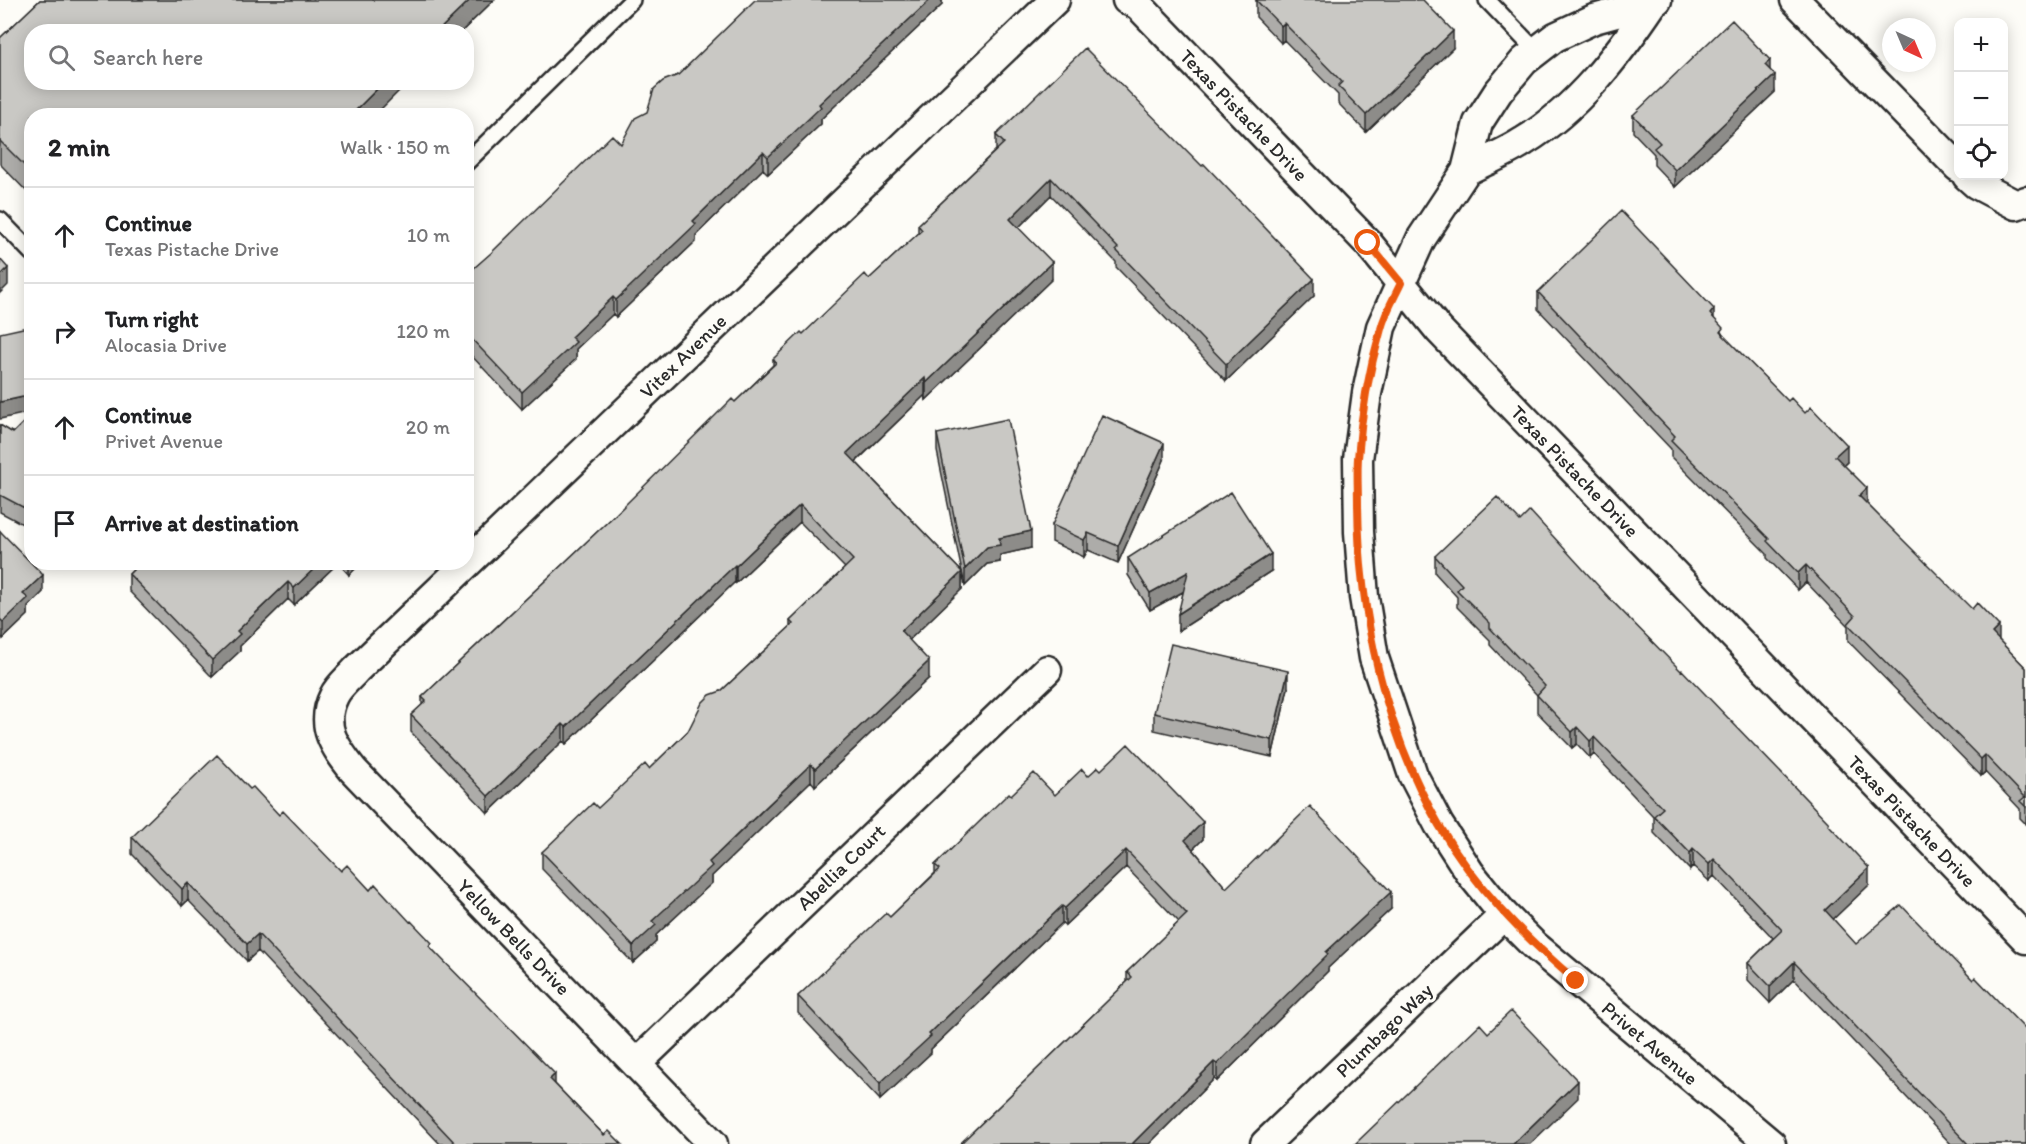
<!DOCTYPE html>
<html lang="en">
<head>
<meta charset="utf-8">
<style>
	:root { --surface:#fff; --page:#f6f6f6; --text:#202124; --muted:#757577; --line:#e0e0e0 }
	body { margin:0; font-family:Itim,sans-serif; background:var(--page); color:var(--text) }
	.controls { position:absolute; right:18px; top:18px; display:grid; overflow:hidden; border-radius:12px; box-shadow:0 3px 15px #0003 }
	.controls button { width:54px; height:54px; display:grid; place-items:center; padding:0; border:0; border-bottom:2px solid var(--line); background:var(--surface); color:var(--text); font:30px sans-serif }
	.compass { position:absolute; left:1882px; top:18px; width:54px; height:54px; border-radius:50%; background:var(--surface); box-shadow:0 3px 15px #0003; rotate:136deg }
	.stop { position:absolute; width:18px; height:18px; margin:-14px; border:4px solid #ea580c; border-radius:50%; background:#fff }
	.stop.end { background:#ea580c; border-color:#fff; box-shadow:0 2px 6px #0008 }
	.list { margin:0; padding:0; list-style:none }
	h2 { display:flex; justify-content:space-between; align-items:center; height:78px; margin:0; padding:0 24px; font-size:26px }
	h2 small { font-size:20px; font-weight:400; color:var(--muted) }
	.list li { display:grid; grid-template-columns:39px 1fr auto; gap:18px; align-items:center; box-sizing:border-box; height:96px; padding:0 24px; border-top:2px solid var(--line) }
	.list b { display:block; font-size:22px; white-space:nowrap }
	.list p { margin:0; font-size:20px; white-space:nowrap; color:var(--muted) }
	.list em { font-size:20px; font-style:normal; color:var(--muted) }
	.icon { flex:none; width:33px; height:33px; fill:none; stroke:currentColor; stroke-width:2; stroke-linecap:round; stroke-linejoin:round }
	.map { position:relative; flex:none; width:2026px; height:1144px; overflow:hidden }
	.search { position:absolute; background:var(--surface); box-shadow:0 3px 15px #0003; left:24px; top:24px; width:450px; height:66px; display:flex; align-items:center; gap:15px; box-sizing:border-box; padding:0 21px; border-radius:24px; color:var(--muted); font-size:22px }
	.panel { position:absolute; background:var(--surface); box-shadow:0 3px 15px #0003; left:24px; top:108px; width:450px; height:462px; border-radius:24px }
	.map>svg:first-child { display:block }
</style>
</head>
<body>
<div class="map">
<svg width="2026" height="1144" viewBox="0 0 2026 1144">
	<rect width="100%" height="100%" fill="#fdfcf7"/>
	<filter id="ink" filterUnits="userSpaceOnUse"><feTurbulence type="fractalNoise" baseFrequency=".0167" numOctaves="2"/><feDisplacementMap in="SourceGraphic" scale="12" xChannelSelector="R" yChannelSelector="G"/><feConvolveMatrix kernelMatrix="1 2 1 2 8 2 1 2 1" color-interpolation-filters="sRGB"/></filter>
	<g filter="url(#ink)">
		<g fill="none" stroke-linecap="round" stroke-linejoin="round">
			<defs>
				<path id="lane" d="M 1487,0 L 1536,51
					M 466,163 L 632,0
					M 0,220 L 32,253"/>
				<path id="street" d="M 1127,0 L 1138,5 L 1368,243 L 1439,330 L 2026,939
					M 1657,0 L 1653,3 L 1594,19 L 1555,37 L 1524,61 L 1498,92 L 1478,123 L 1466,171 L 1421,239 L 1381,327 L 1367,393 L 1358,459 L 1359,532 L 1364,597 L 1374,658 L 1413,775 L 1439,825 L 1470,873 L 1504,915 L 1534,945 L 1771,1144
					M 1795,0 L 1958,167
					M 1466,171 C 1485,161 1506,153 1524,141 C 1578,108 1618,55 1653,3
					M 1967,176 L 1976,184 L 2016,205 L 2026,201
					M 636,1064 L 1047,670
					M 713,1144 L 353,770 C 335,747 319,726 334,696 C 338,687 349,678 356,670 L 1055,0
					M 1265,1144 L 1504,915"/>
			</defs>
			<!-- lane casing -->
			<use href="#lane" stroke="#2b2b2b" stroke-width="20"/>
			<!-- street casing -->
			<use href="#street" stroke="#2b2b2b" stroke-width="33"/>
			<!-- lane -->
			<use href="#lane" stroke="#fdfcf7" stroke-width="15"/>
			<!-- street -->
			<use href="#street" stroke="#fdfcf7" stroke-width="28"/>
		</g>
		<!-- wall -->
		<path fill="#adaca9" stroke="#2b2b2b" stroke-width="1.5" d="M 40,0 L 494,0 L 461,32 L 32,32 L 32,197 L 0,164 L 0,38 Z
			M 942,0 L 942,5 L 821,119 L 821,124 L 768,174 L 763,169 L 696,235 L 696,241 L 616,317 L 613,314 L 576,349 L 576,359 L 522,409 L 466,350 L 466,275 L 621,144 Z
			M 1256,0 L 1453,48 L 1366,132 L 1338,103 L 1338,95 L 1284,40 L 1281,43 L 1256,17 Z
			M 1770,71 L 1775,92 L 1675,187 L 1654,165 L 1654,154 L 1633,132 L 1633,115 Z
			M 996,135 L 1314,296 L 1226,381 L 1116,267 L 1116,262 L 1051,195 L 1018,228 L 1052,279 L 926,400 L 925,395 L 856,462 L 962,572 L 937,451 L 937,434 L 1031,548 L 1000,555 L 1000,562 L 987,564 L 965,586 L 962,572 L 962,589 L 909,640 L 929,678 L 815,786 L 811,781 L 749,840 L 712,876 L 712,883 L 656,935 L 656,942 L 633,963 L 542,869 L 542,852 L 649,769 L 688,731 L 721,691 L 790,627 L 790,621 L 845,568 L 800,522 L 736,583 L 735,582 L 566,744 L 563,741 L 488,813 L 411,732 L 411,715 L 422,705 L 422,697 L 735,402 L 773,365 L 773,359 L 869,279 L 918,234 L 918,225 L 996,150 Z
			M 1538,292 L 1714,319 L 1723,335 L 1847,462 L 1844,465 L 1867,504 L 2026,668 L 2026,824 L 2020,818 L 2020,809 L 1985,772 L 1981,776 L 1848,641 L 1848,626 L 1806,582 L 1798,590 L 1767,558 L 1767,554 L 1671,457 L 1671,449 L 1538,309 Z
			M 32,414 L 32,529 L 0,512 L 0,425 L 13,433 Z
			M 1164,460 L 1118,563 L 1088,550 L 1084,557 L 1052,542 L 1052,525 Z
			M 1520,521 L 1613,602 L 1829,826 L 1869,885 L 1833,919 L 2026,1144 L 1951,1144 L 1794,979 L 1770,1003 L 1748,980 L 1748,963 L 1773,938 L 1714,876 L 1709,881 L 1693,866 L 1690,870 L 1654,833 L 1654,817 L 1594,754 L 1590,758 L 1577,744 L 1572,748 L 1537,712 L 1537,695 L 1490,645 L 1490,640 L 1457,607 L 1457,597 L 1435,573 L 1435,556 Z
			M 0,531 L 43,592 L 28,607 L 28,615 L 3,639 L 0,636 Z
			M 1128,558 L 1271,571 L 1178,631 L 1183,592 L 1150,610 L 1128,575 Z
			M 141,562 L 362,562 L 349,575 L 338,563 L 294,605 L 288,599 L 240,646 L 240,651 L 212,677 L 129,591 L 129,574 Z
			M 1288,688 L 1272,757 L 1154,730 L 1154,713 Z
			M 1101,770 L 1203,839 L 1193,849 L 1226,888 L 1391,909 L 1328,968 L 1328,971 L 1217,1081 L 1214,1079 L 1149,1144 L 960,1144 L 1127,982 L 1127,972 L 1179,922 L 1126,867 L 1065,925 L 1062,923 L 931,1049 L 931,1053 L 880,1100 L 798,1013 L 798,996 L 890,917 L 935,873 L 935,865 L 1011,795 L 1055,795 Z
			M 250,789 L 341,871 L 370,890 L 432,949 L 555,1084 L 604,1135 L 622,1144 L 440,1144 L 258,951 L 247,961 L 188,900 L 182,906 L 132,854 L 132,837 Z"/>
		<!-- shaded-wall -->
		<path fill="#8d8c89" stroke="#2b2b2b" stroke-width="1.5" d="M 470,0 L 494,0 L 461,32 L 437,32 Z
			M 930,0 L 942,0 L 942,5 L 821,119 L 821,124 L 768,174 L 768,157 L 819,104 Z
			M 1284,23 L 1284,40 L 1281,43 L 1281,26 Z
			M 1453,31 L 1453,48 L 1366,132 L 1366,115 Z
			M 1770,60 L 1770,77 L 1765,65 Z
			M 1775,75 L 1775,92 L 1675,187 L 1675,170 Z
			M 384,82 L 408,82 L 374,116 L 350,116 Z
			M 763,152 L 763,169 L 696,235 L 696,241 L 616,317 L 616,300 L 693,221 Z
			M 1051,178 L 1051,195 L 1010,236 L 1010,219 Z
			M 1052,262 L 1052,279 L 926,400 L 926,383 Z
			M 8,268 L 8,285 L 0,293 L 0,276 Z
			M 1314,279 L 1314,296 L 1226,381 L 1226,364 Z
			M 613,297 L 613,314 L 576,349 L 576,359 L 522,409 L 522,392 L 571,337 Z
			M 1714,309 L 1714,326 L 1710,314 Z
			M 925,378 L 925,395 L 847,470 L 847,453 Z
			M 32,395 L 32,412 L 0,419 L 0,402 Z
			M 1164,443 L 1164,460 L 1118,563 L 1118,546 Z
			M 1847,445 L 1847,462 L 1835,473 L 1835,456 Z
			M 1867,488 L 1867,505 L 1859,496 Z
			M 800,505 L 800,522 L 736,583 L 736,566 Z
			M 1031,531 L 1031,548 L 1000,555 L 1000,562 L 987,564 L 965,586 L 965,569 L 987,547 L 999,538 Z
			M 1088,533 L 1088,550 L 1084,557 L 1084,540 Z
			M 1271,554 L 1271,571 L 1178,631 L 1178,614 Z
			M 321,562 L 338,563 L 294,605 L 294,588 Z
			M 349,562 L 362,562 L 349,575 Z
			M 735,565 L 735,582 L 566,744 L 566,727 Z
			M 1806,565 L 1806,582 L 1798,590 L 1798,573 Z
			M 962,572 L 962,589 L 901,648 L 901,631 Z
			M 1188,572 L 1188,589 L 1150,610 L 1150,593 Z
			M 43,575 L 43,592 L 28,607 L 28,615 L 3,639 L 3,622 L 23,594 Z
			M 288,582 L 288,599 L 240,646 L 240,651 L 212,677 L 212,660 L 237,631 Z
			M 1999,626 L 1999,643 L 1992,633 Z
			M 929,661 L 929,678 L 815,786 L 815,769 Z
			M 1288,671 L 1288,688 L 1272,757 L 1272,740 Z
			M 563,724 L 563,741 L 488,813 L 488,796 Z
			M 1577,727 L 1577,744 L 1572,748 L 1572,732 Z
			M 1594,737 L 1594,754 L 1590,758 L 1590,741 Z
			M 1985,755 L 1985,772 L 1981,776 L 1981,759 Z
			M 811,764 L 811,781 L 712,876 L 712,883 L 656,935 L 656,942 L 633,963 L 633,946 L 652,921 L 709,862 Z
			M 1203,822 L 1203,839 L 1185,857 L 1185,840 Z
			M 1693,849 L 1693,866 L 1690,870 L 1690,853 Z
			M 1126,850 L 1126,867 L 1065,925 L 1065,908 Z
			M 1714,859 L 1714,876 L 1709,881 L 1709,864 Z
			M 1869,868 L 1869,885 L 1825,927 L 1825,910 Z
			M 188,883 L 188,900 L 182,906 L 182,889 Z
			M 1391,892 L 1391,909 L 1328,968 L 1328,971 L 1217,1081 L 1217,1064 L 1326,952 Z
			M 1062,906 L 1062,923 L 931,1049 L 931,1053 L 880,1100 L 880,1083 L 929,1034 Z
			M 258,934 L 258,951 L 247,961 L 247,944 Z
			M 1794,962 L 1794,979 L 1770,1003 L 1770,986 Z
			M 1214,1062 L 1214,1079 L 1149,1144 L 1132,1144 Z
			M 555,1074 L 555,1091 L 550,1079 Z
			M 1578,1081 L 1578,1098 L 1530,1144 L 1513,1144 Z"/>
		<!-- building -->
		<path fill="#c9c8c4" stroke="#2b2b2b" stroke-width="1.5" d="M 40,0 L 470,0 L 437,32 L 32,32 L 32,82 L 384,82 L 350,116 L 32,116 L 32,173 L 0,141 L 0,38 Z
			M 755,0 L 930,0 L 819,104 L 821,107 L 768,157 L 763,152 L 693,221 L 696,224 L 616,300 L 613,297 L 571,337 L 576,342 L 522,392 L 466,333 L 466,275 L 491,253 L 612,135 L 621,144 L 635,118 L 647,112 L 654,89 L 663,81 L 678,75 Z
			M 1256,0 L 1423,0 L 1453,31 L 1366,115 L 1338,86 L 1342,82 L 1284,23 L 1281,26 Z
			M 1732,20 L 1770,60 L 1765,65 L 1775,75 L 1675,170 L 1654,148 L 1660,143 L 1633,115 Z
			M 1085,48 L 1202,166 L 1204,164 L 1314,279 L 1226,364 L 1116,250 L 1118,248 L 1051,178 L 1010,219 L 1052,262 L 926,383 L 925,378 L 847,453 L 962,572 L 901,631 L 929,661 L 815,769 L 811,764 L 749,823 L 709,862 L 712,866 L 652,921 L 656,925 L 633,946 L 542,852 L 593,803 L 598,808 L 645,764 L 649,769 L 688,731 L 702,703 L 710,695 L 721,691 L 793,624 L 790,621 L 853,560 L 800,505 L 736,566 L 735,565 L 566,727 L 563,724 L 488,796 L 411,715 L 426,701 L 422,697 L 616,514 L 732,399 L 735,402 L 776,363 L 773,359 L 801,332 L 803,334 L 865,274 L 869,279 L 922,230 L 918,225 L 1004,143 L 996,135 Z
			M 1621,211 L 1714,309 L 1710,314 L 1723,328 L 1720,332 L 1788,401 L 1791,398 L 1805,413 L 1811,407 L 1847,445 L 1835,456 L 1867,488 L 1859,496 L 1972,609 L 1977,603 L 1999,626 L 1992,633 L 2026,668 L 2026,807 L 2020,801 L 2025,797 L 1985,755 L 1981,759 L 1848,624 L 1855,616 L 1806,565 L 1798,573 L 1767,541 L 1769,539 L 1671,440 L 1675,436 L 1538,292 Z
			M 0,259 L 8,268 L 0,276 Z
			M 32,326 L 32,395 L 0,402 L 0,333 Z
			M 32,414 L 32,512 L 0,495 L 0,425 L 13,433 Z
			M 1102,415 L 1164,443 L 1118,546 L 1088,533 L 1084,540 L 1052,525 Z
			M 1008,419 L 1031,531 L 999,538 L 1000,545 L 987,547 L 965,569 L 937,434 Z
			M 1231,492 L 1271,554 L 1178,614 L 1188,572 L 1150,593 L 1128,558 Z
			M 1497,497 L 1520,521 L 1530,511 L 1613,602 L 1681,671 L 1682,670 L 1829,823 L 1828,824 L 1869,868 L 1825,910 L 1856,944 L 1901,905 L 1973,980 L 1975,977 L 2026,1030 L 2026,1144 L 1968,1144 L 1794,962 L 1770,986 L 1748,963 L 1782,930 L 1714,859 L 1709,864 L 1693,849 L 1690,853 L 1654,816 L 1663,808 L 1594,737 L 1590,741 L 1577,727 L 1572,732 L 1537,695 L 1545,686 L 1490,628 L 1490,623 L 1457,590 L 1462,585 L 1435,556 Z
			M 0,531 L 43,575 L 23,594 L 28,598 L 3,622 L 0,619 Z
			M 141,562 L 321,562 L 294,588 L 288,582 L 237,631 L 240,634 L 212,660 L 129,574 Z
			M 1171,644 L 1288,671 L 1272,740 L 1154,713 Z
			M 1128,744 L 1203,822 L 1185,840 L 1226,888 L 1310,806 L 1391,892 L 1326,952 L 1328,954 L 1266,1015 L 1217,1064 L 1214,1062 L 1132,1144 L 960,1144 L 1132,977 L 1127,972 L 1187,914 L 1126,850 L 1065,908 L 1062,906 L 929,1034 L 931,1036 L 880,1083 L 798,996 L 886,913 L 890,917 L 940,869 L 935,865 L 1009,793 L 1011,795 L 1034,773 L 1055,795 L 1082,769 L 1088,776 L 1098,767 L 1101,770 Z
			M 217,755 L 250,789 L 253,787 L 279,815 L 283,811 L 341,871 L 347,865 L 370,890 L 375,884 L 410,922 L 411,921 L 432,943 L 429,946 L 555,1074 L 550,1079 L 604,1135 L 609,1131 L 622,1144 L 456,1144 L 258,934 L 247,944 L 188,883 L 182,889 L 132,837 Z
			M 1511,1011 L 1578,1081 L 1513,1144 L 1355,1144 L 1480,1024 L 1488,1033 Z"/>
	</g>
	<g fill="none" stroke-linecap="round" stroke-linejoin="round" filter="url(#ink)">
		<!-- route -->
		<path stroke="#ea580c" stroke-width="8" d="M 1368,243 L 1401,283 C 1394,298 1385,313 1381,329 C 1369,370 1361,415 1358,458 C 1357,473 1358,489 1358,504 C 1359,614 1384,729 1439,825 C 1476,888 1521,934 1576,981"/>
	</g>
	<g text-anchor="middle" stroke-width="6" stroke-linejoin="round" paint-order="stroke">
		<!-- street labels -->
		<g font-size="20" fill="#2b2b2b" stroke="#fdfcf7">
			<text transform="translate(1244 115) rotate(46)" y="7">Texas Pistache Drive</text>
			<text transform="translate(683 356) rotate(-44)" y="7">Vitex Avenue</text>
			<text transform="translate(1575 471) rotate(46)" y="7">Texas Pistache Drive</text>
			<text transform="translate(1912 821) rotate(46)" y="7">Texas Pistache Drive</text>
			<text transform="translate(841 867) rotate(-44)" y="7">Abellia Court</text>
			<text transform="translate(514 937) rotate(46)" y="7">Yellow Bells Drive</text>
			<text transform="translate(1384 1030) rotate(-44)" y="7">Plumbago Way</text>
			<text transform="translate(1650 1043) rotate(40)" y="7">Privet Avenue</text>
		</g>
	</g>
</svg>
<div class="controls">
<button>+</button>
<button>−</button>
<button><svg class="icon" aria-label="locate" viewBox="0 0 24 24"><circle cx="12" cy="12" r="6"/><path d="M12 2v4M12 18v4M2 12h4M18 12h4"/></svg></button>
</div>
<svg class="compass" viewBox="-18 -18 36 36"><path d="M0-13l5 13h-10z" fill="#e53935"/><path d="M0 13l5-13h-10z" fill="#757577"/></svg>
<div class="stop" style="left:1368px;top:243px"></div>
<div class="stop end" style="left:1576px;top:981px"></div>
<div class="search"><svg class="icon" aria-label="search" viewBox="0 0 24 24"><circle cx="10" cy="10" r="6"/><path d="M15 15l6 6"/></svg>Search here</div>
<section class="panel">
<h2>2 min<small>Walk · 150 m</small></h2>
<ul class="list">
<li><svg class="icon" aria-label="ahead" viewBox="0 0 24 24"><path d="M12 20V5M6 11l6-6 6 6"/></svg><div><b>Continue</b><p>Texas Pistache Drive</p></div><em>10 m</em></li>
<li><svg class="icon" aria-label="right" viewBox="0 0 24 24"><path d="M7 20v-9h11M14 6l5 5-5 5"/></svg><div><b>Turn right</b><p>Alocasia Drive</p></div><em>120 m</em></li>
<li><svg class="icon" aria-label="ahead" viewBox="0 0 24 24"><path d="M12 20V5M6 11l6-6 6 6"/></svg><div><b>Continue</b><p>Privet Avenue</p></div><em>20 m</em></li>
<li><svg class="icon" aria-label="arrive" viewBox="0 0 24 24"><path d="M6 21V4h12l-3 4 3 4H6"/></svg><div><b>Arrive at destination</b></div></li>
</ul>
</section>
</div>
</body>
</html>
